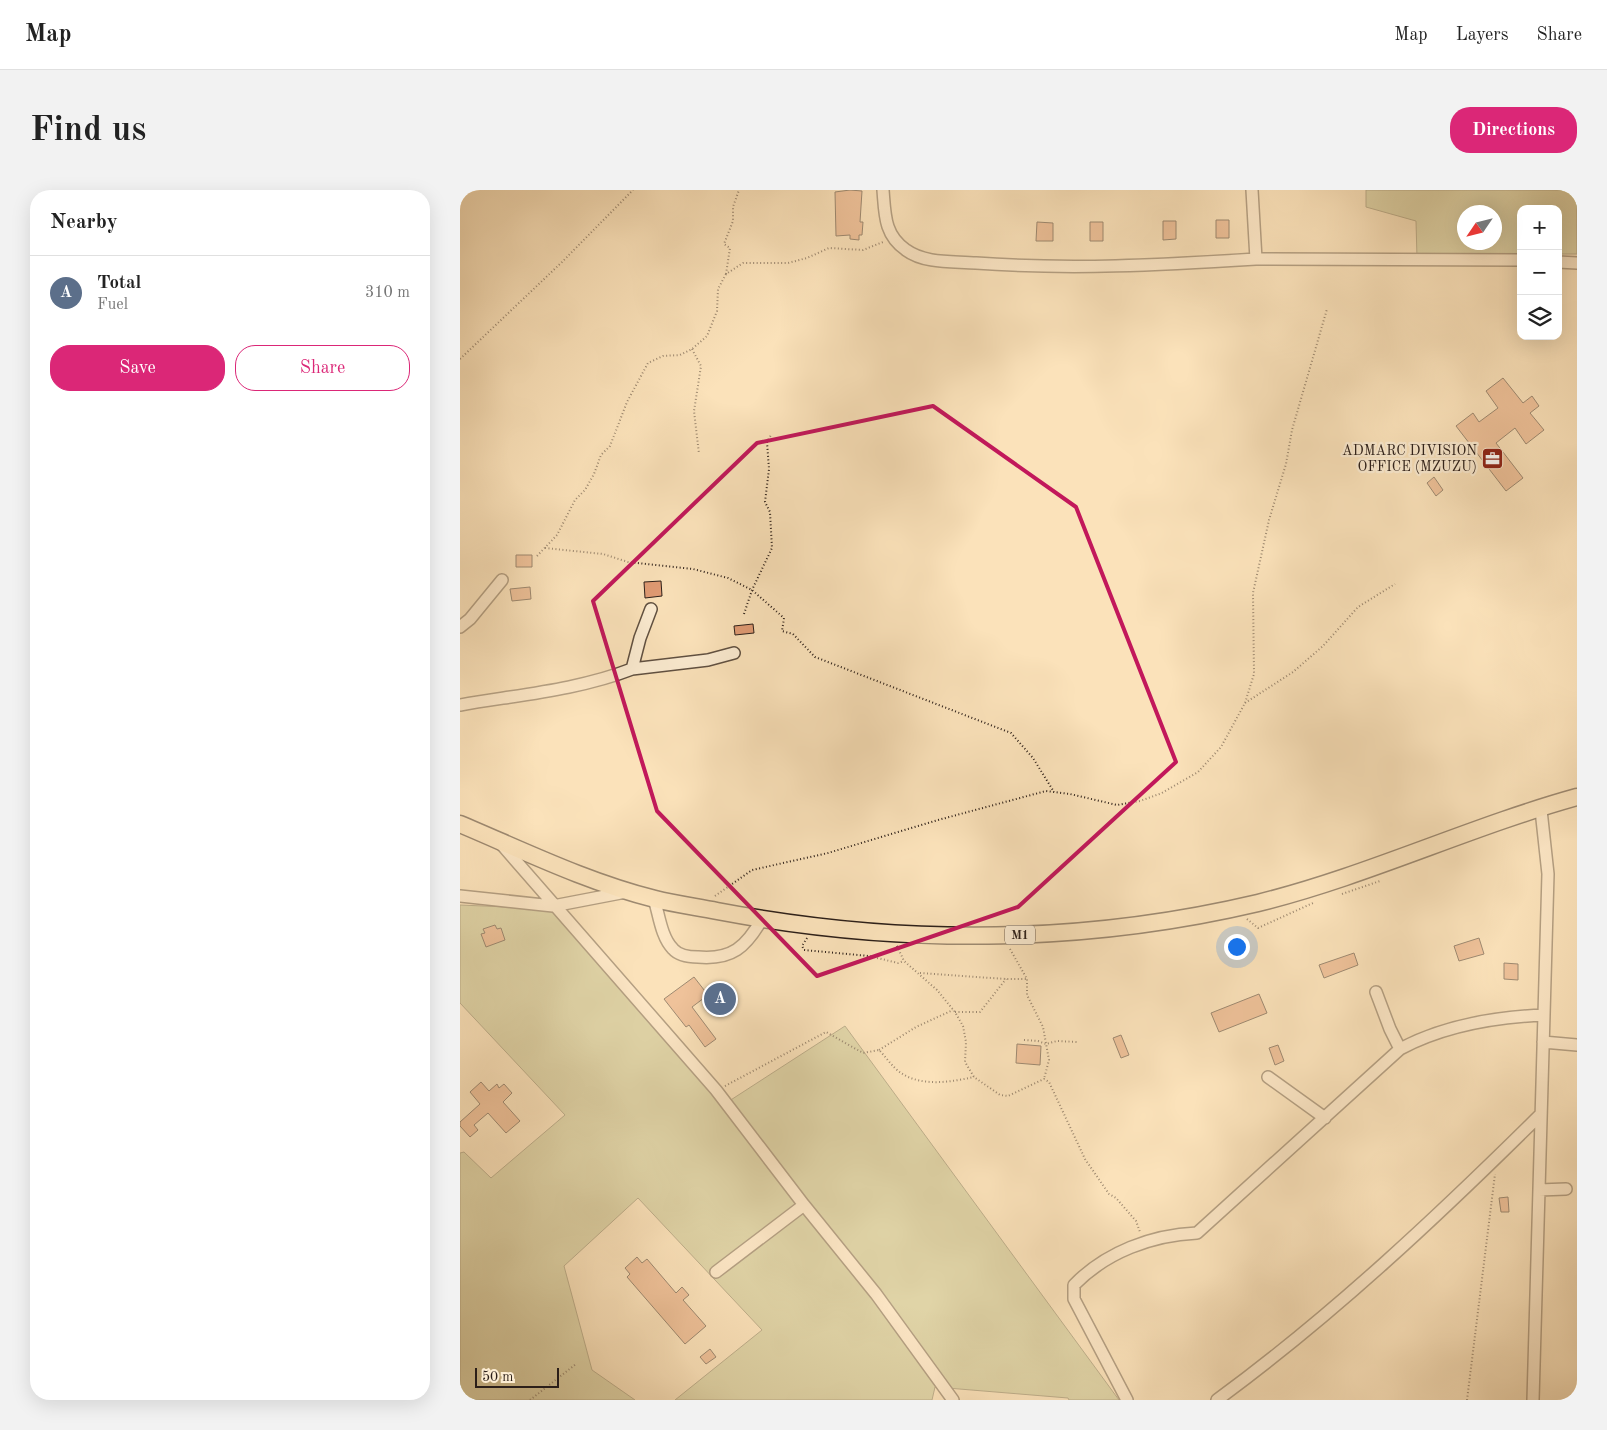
<!DOCTYPE html>
<html lang="en">
<head>
<meta charset="utf-8">
<style>
	:root { --surface:#fff; --page:#f2f2f2; --text:#222; --muted:#767676; --line:#e0e0e0; --accent:#db2777 }
	body { margin:0; font-family:"Old Standard TT",serif; background:var(--page); color:var(--text) }
	.controls { position:absolute; right:15px; top:15px; display:grid; overflow:hidden; border-radius:10px; box-shadow:0 5px 20px #0002 }
	.controls button { width:45px; height:45px; display:grid; place-items:center; padding:0; border:0; border-bottom:1px solid var(--line); background:var(--surface); color:var(--text); font:25px sans-serif }
	.compass { position:absolute; left:997px; top:15px; width:45px; height:45px; border-radius:50%; background:var(--surface); box-shadow:0 5px 20px #0002; rotate:235deg }
	.scale { position:absolute; left:15px; bottom:12px; width:84px; box-sizing:border-box; padding-left:5px; border:2px solid #2c1f19; border-top:0; font-size:14px; line-height:18px; white-space:nowrap; color:#2c1f19; -webkit-text-stroke:4px #fcecd2; paint-order:stroke }
	.you { position:absolute; left:776px; top:756px; width:18px; height:18px; margin:-12px; border:4px solid #fff; border-radius:50%; background:#1a73e8; box-shadow:0 0 0 8px #1a73e833 }
	.badge { display:grid; place-items:center; width:32px; height:32px; border-radius:50%; background:var(--accent); color:#fff; font-size:16px; font-weight:700 }
	.pin { position:absolute; translate:-50% -50%; border:2px solid #fff; box-shadow:0 1px 5px #0006 }
	.list { margin:0; padding:0; list-style:none }
	h2 { display:flex; justify-content:space-between; align-items:center; height:65px; margin:0; padding:0 20px; font-size:21px }
	h2 small { font-size:16px; font-weight:400; color:var(--muted) }
	.list li { display:grid; grid-template-columns:32px 1fr auto; gap:15px; align-items:center; box-sizing:border-box; height:75px; padding:0 20px; border-top:1px solid var(--line) }
	.list b { display:block; font-size:19px; white-space:nowrap }
	.list p { margin:0; font-size:16px; white-space:nowrap; color:var(--muted) }
	.list em { font-size:16px; font-style:normal; color:var(--muted) }
	.actions { display:flex; gap:10px; padding:15px 20px }
	.actions a { flex:1; padding:11px 0; border:1px solid var(--accent); border-radius:20px; text-align:center; font-size:18px; color:var(--accent) }
	.actions .main { background:var(--accent); color:#fff }
	.icon { flex:none; width:28px; height:28px; fill:none; stroke:currentColor; stroke-width:2; stroke-linecap:round; stroke-linejoin:round }
	.map { position:relative; flex:none; width:1117px; height:1210px; overflow:hidden; border-radius:20px }
	header { display:flex; align-items:center; gap:30px; box-sizing:border-box; height:70px; padding:0 25px; background:var(--surface); border-bottom:1px solid var(--line) }
	header strong { font-size:24px }
	nav { display:flex; gap:28px; margin-inline-start:auto; font-size:18px }
	.intro { display:flex; align-items:center; justify-content:space-between; box-sizing:border-box; height:120px; padding:0 30px }
	h1 { margin:0; font-size:35px }
	.button { padding:12px 22px; border-radius:20px; background:var(--accent); color:#fff; font-size:18px; font-weight:700 }
	main { display:flex; gap:30px; padding:0 30px }
	aside { flex:1; background:var(--surface); border-radius:20px; box-shadow:0 5px 20px #0002 }
	.map>svg:first-child { display:block }
</style>
</head>
<body>
<header>
<strong>Map</strong>
<nav><a>Map</a><a>Layers</a><a>Share</a></nav>
</header>
<div class="intro"><h1>Find us</h1><a class="button">Directions</a></div>
<main>
<aside>
<h2>Nearby<small></small></h2>
<ul class="list">
<li><span class="badge" style="background:#5c6f8a">A</span><div><b>Total</b><p>Fuel</p></div><em>310 m</em></li>
</ul>
<div class="actions"><a class="main">Save</a><a>Share</a></div>
</aside>
<div class="map">
<svg width="1117" height="1210" viewBox="0 0 1117 1210">
	<rect width="100%" height="100%" fill="#fbe2ba"/>
	<filter id="stains"><feTurbulence type="fractalNoise" baseFrequency=".004" numOctaves="4"/><feColorMatrix values="0 0 0 0 .2 0 0 0 0 .09 0 0 0 0 .02 0 0 0 .5 -.17"/></filter>
	<radialGradient id="worn" r=".72"><stop offset=".6" stop-color="#630" stop-opacity="0"/><stop offset="1" stop-color="#630" stop-opacity=".3"/></radialGradient>
	<!-- green -->
	<path fill="#bec390" stroke="#757154" fill-rule="evenodd" d="M 906,0 L 1117,0 L 1117,64 L 1098,64 L 1098,19 L 1061,19 L 1061,65 L 957,68 L 956,31 L 906,17 ZM 1004,22 L 1034,22 L 1034,52 L 1004,52 Z
		M 0,715 L 93,719 L 263,915 L 385,836 L 659,1210 L 609,1210 L 608,1208 L 475,1197 L 472,1210 L 215,1210 L 302,1140 L 178,1008 L 104,1076 L 132,1180 L 175,1210 L 0,1210 L 0,963 L 4,962 L 31,988 L 105,925 L 0,813 Z"/>
	<!-- building -->
	<path fill="#e19b74" stroke="#2c1f19" d="M 390,0 L 402,1 L 400,32 L 403,32 L 402,45 L 399,45 L 399,50 L 390,49 L 390,45 L 376,46 L 375,2 Z
		M 756,30 L 769,30 L 769,48 L 756,48 Z
		M 703,31 L 716,31 L 716,49 L 703,50 Z
		M 577,32 L 593,33 L 593,51 L 576,51 Z
		M 630,32 L 643,32 L 643,51 L 630,51 Z
		M 1043,188 L 1063,213 L 1072,206 L 1079,216 L 1070,223 L 1084,240 L 1066,254 L 1055,238 L 1036,253 L 1063,288 L 1046,301 L 996,236 L 1013,223 L 1019,232 L 1038,218 L 1026,201 Z
		M 974,287 L 983,300 L 976,306 L 967,293 Z
		M 56,365 L 72,365 L 72,377 L 56,377 Z
		M 201,391 L 202,406 L 185,408 L 184,392 Z
		M 70,397 L 71,409 L 52,411 L 50,399 Z
		M 293,434 L 294,443 L 275,445 L 274,436 Z
		M 35,735 L 37,739 L 41,738 L 45,750 L 26,757 L 21,744 L 25,743 L 23,739 Z
		M 1019,748 L 1024,764 L 999,771 L 994,756 Z
		M 894,763 L 898,775 L 864,788 L 859,775 Z
		M 1044,773 L 1058,774 L 1058,790 L 1044,789 Z
		M 234,787 L 248,805 L 232,817 L 256,849 L 245,857 L 229,835 L 226,837 L 204,809 Z
		M 799,804 L 807,823 L 759,842 L 751,823 Z
		M 661,845 L 669,865 L 661,868 L 653,848 Z
		M 557,854 L 581,856 L 580,875 L 556,873 Z
		M 818,855 L 824,871 L 815,875 L 809,858 Z
		M 21,892 L 29,901 L 37,894 L 39,898 L 44,894 L 52,903 L 43,912 L 60,931 L 46,943 L 28,923 L 14,935 L 18,940 L 10,947 L 0,936 L 0,932 L 20,914 L 10,902 Z
		M 1048,1007 L 1049,1022 L 1041,1022 L 1039,1008 Z
		M 177,1067 L 182,1073 L 187,1069 L 216,1103 L 222,1097 L 229,1105 L 223,1110 L 246,1136 L 225,1154 L 167,1087 L 170,1084 L 165,1078 Z
		M 250,1159 L 256,1167 L 246,1174 L 240,1167 Z"/>
	<g fill="none" stroke-linecap="round" stroke-linejoin="round">
		<defs>
			<path id="minor" d="M 423,0 C 425,24 424,45 446,60 C 465,74 494,71 516,73 C 610,80 702,75 796,69
				M 792,0 L 796,69 L 1061,70
				M 1098,72 L 1117,73
				M 0,437 L 10,429 L 42,390
				M 172,479 L 248,470 L 274,463
				M 0,515 C 57,505 118,500 172,479 L 180,448 L 191,419
				M 42,655 L 256,900 L 344,1015 L 256,1082
				M 0,706 L 93,716 L 166,702
				M 194,709 C 199,724 201,747 213,759 C 219,766 229,767 238,767 C 272,770 286,757 302,729
				M 916,802 L 930,839 L 940,859 C 983,836 1036,827 1084,825
				M 1083,852 L 1117,855
				M 808,887 L 865,928
				M 1079,1000 L 1106,999
				M 344,1015 L 416,1104 L 493,1210
				M 667,1210 L 614,1109 L 614,1095 C 646,1062 692,1045 737,1043 L 940,859
				M 757,1210 C 873,1125 979,1025 1081,924
				M 1073,1210 L 1088,684 L 1081,620"/>
			<path id="highway" d="M 0,634 C 64,661 127,692 195,709 C 215,714 237,717 257,721 C 436,755 620,755 798,713 C 907,686 1009,637 1117,607"/>
		</defs>
		<!-- minor casing -->
		<use href="#minor" stroke="#605041" stroke-width="14"/>
		<!-- highway casing -->
		<use href="#highway" stroke="#2c1f19" stroke-width="19"/>
		<!-- path -->
		<path stroke="#2c1f19" stroke-width="2" stroke-dasharray="1 2.5" stroke-linecap="butt" d="M 266,84 L 270,58 L 264,54 L 273,31 L 273,17 L 279,0
			M 232,159 L 241,176 L 234,221 L 239,264
			M 0,169 L 102,72 L 173,0
			M 85,358 L 143,364 L 168,372 L 233,379 L 268,388 L 292,400 L 324,428 L 322,441 L 333,444 L 355,467 L 551,543 L 573,568 L 594,602
			M 77,366 L 97,345 L 115,310 L 125,300 L 134,284 L 141,265 L 150,256 L 167,212 L 188,173 L 203,166 L 220,165 L 232,159 L 247,146 L 257,121 L 258,99 L 266,84 L 283,73 L 328,73 L 347,68 L 369,58 L 403,60 L 423,52
			M 284,424 L 292,400 L 312,358 L 310,322 L 305,312 L 309,279 L 307,252 L 311,245
			M 785,513 L 833,482 L 863,456 L 898,417 L 935,394
			M 882,704 L 920,691
			M 255,706 L 292,680 L 368,663 L 478,630 L 586,601 L 610,604 L 657,615 L 680,611 L 702,603 L 738,582 L 761,557 L 785,513 L 794,484 L 793,403 L 809,330 L 826,274 L 832,240 L 867,119
			M 787,729 L 798,738 L 853,713
			M 347,748 L 342,756 L 344,760 L 409,766 L 438,773 L 444,771
			M 437,756 L 444,771 L 477,800 L 495,822 L 503,836 L 506,852 L 505,872 L 514,887 L 540,905 L 548,906 L 584,889 L 589,892 L 625,969 L 649,1004 L 656,1008 L 676,1031 L 680,1042
			M 550,759 L 567,789 L 567,805 L 583,837 L 589,870 L 584,889
			M 460,783 L 546,789 L 567,789
			M 495,822 L 520,822 L 546,789
			M 564,850 L 578,851 L 586,854 L 597,851 L 617,852
			M 419,860 L 456,837 L 493,820
			M 265,896 L 366,842 L 403,863 L 419,860 C 426,867 433,878 441,883 C 462,897 491,892 514,887
			M 70,1210 L 116,1174
			M 1007,1210 L 1035,984"/>
		<!-- minor -->
		<use href="#minor" stroke="#fcecd2" stroke-width="11"/>
		<!-- highway -->
		<use href="#highway" stroke="#fbe2ba" stroke-width="16"/>
	</g>
	<!-- marked area -->
	<path d="M0 0H1117V1210H0ZM 473,216 L 616,317 L 716,572 L 558,717 L 357,786 L 197,621 L 133,411 L 297,253 Z" fill="#fbe2ba" fill-opacity=".55" fill-rule="evenodd"/>
	<path fill="none" stroke="#c2185b" stroke-width="4" stroke-linejoin="round" d="M 473,216 L 616,317 L 716,572 L 558,717 L 357,786 L 197,621 L 133,411 L 297,253 Z"/>
	<!-- icons -->
	<defs>
		<symbol id="office-square" viewBox="-11 -11 22 22"><rect x="-9" y="-9" width="18" height="18" rx="4" fill="#8f2418" stroke="#fcecd2"/><path d="M-6-3h4V-5.5h4V-3h4V5H-6ZM-1-4.5V-3h2v-1.5ZM-6 0V1H6V0Z" fill="#fff"/></symbol>
	</defs>
	<g fill-rule="evenodd">
		<use href="#office-square" x="1020" y="256" width="25" height="25"/>
	</g>
	<g text-anchor="middle" stroke-width="4.5" stroke-linejoin="round" paint-order="stroke">
		<!-- shield labels -->
		<rect fill="#fcecd2" stroke="#6a5c50" stroke-width="1" x="545" y="735.5" width="30" height="19" rx="4"/>
		<g font-size="12" font-weight="bold" fill="#2c1f19">
			<text x="560" y="749">M1</text>
		</g>
		<!-- poi labels -->
		<g font-size="14" fill="#2c1f19" stroke="#fcecd2" text-anchor="end">
			<text x="1017" y="265">ADMARC DIVISION<tspan x="1017" dy="16">OFFICE (MZUZU)</tspan></text>
		</g>
	</g>
	<rect width="100%" height="100%" filter="url(#stains)"/>
	<rect width="100%" height="100%" fill="url(#worn)"/>
</svg>
<div class="controls">
<button>+</button>
<button>−</button>
<button><svg class="icon" aria-label="layers" viewBox="0 0 24 24"><path d="M12 4l9 5-9 5-9-5zM3 14l9 5 9-5"/></svg></button>
</div>
<svg class="compass" viewBox="-18 -18 36 36"><path d="M0-13l5 13h-10z" fill="#e53935"/><path d="M0 13l5-13h-10z" fill="#767676"/></svg>
<div class="scale">50 m</div>
<div class="you"></div>
<div class="pin badge" style="left:260px;top:809px;background:#5c6f8a">A</div>
</div>
</main>
</body>
</html>
